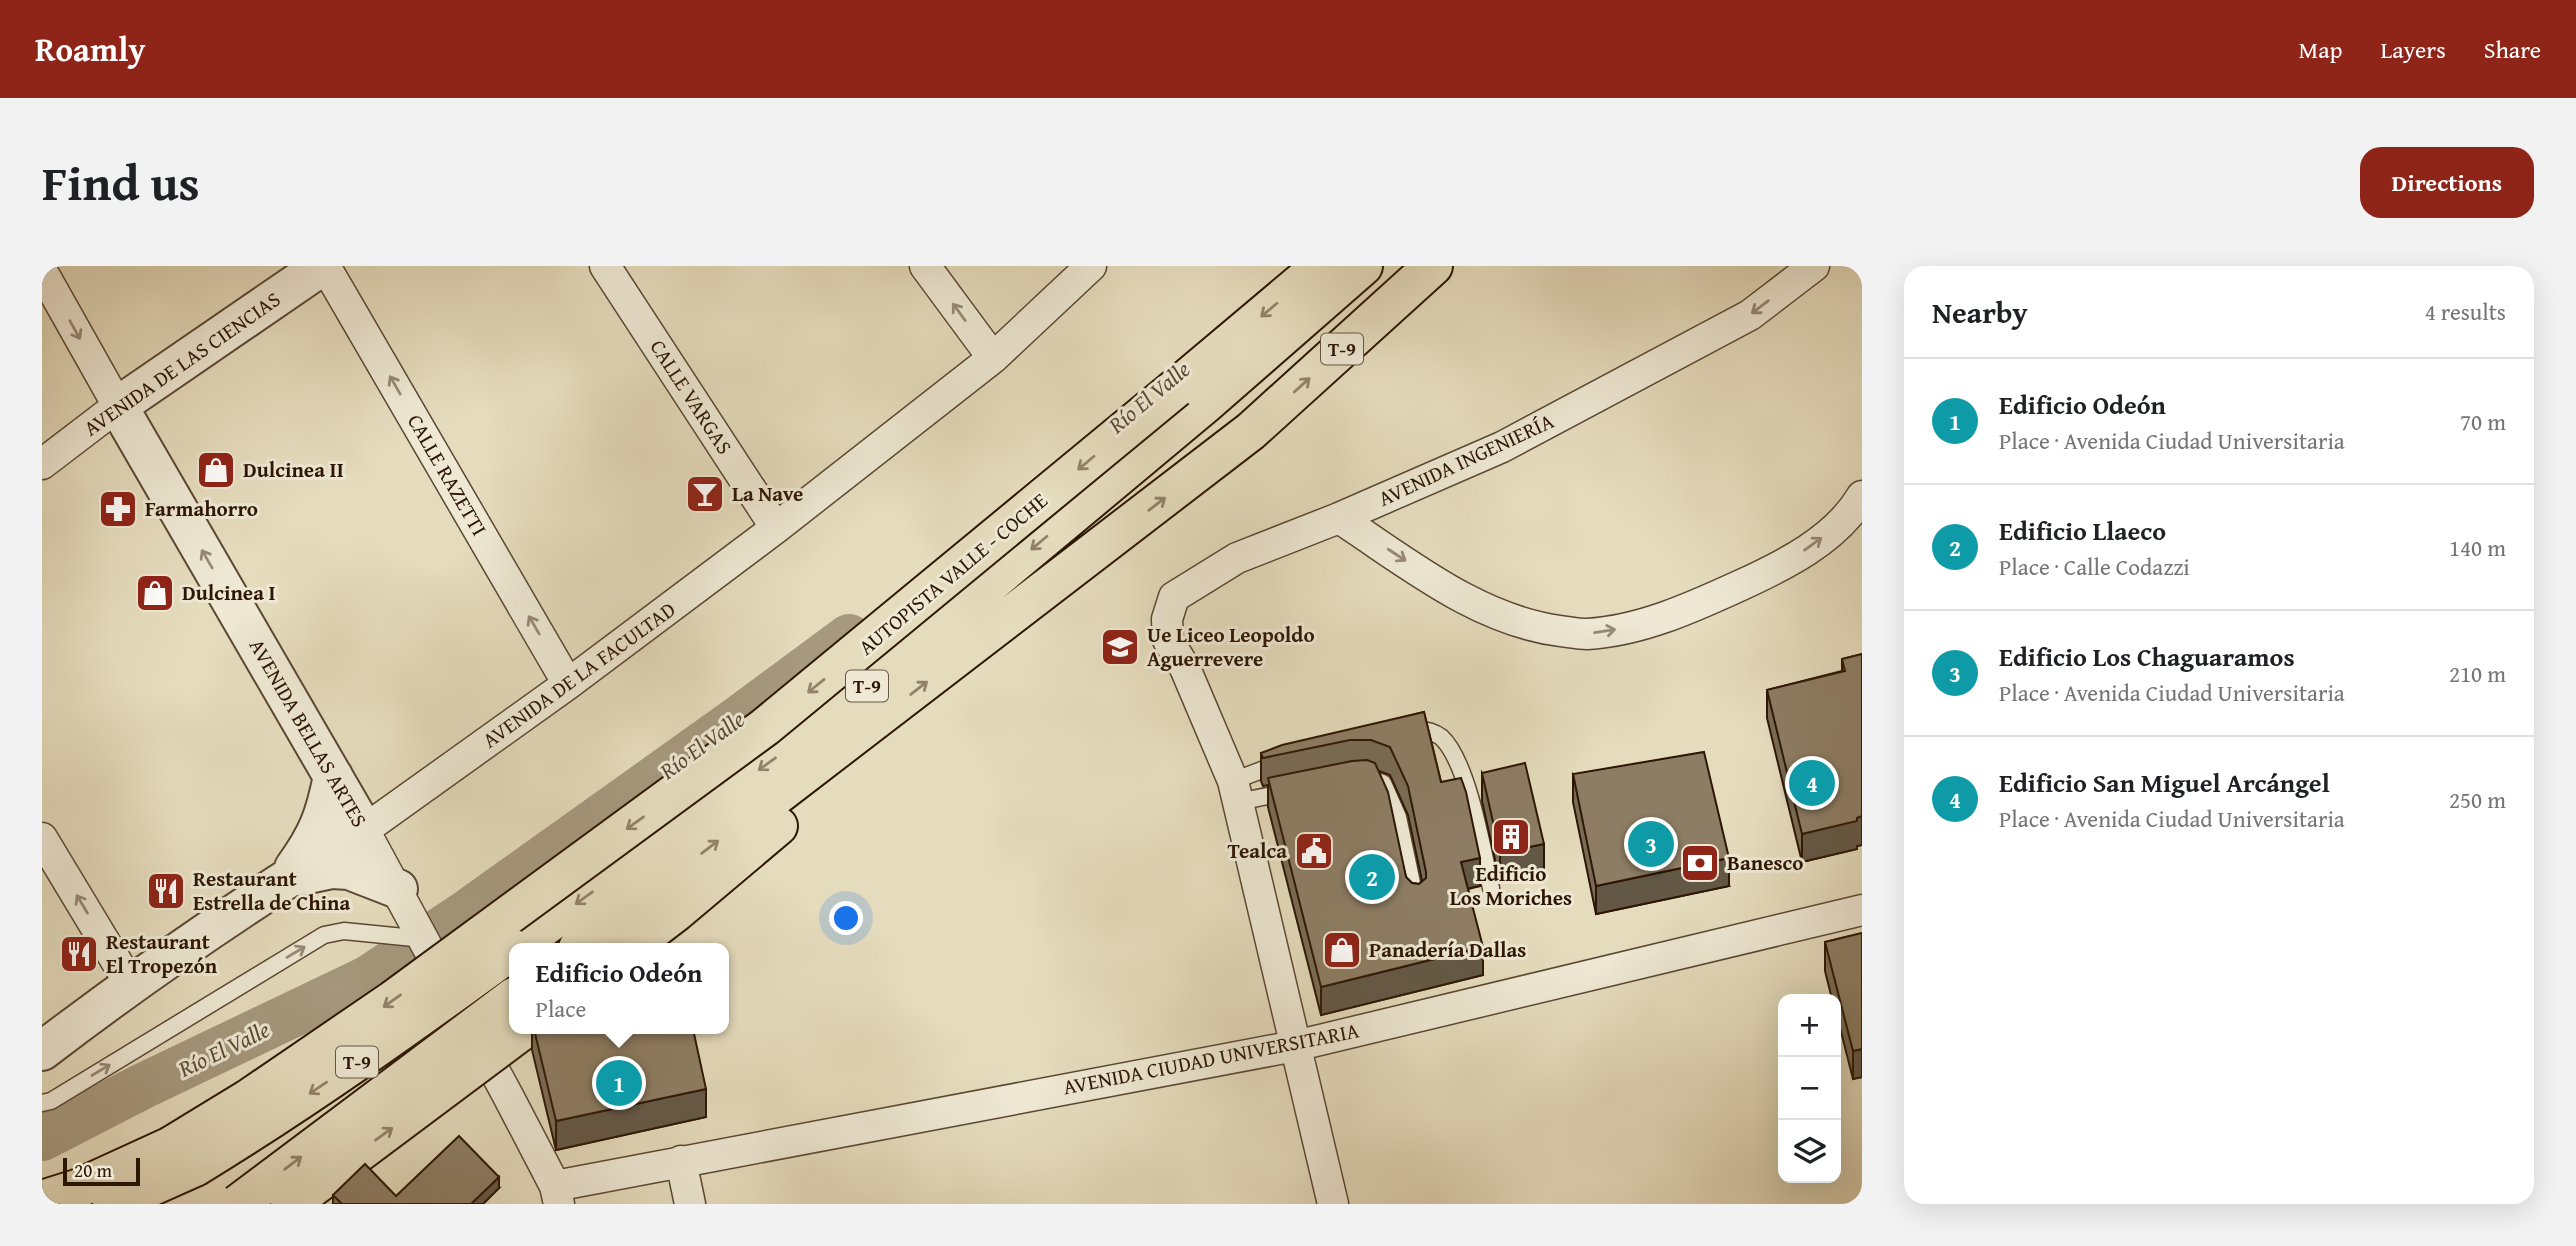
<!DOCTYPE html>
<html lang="en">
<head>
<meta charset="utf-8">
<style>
	:root { --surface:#fff; --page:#f2f2f2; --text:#202124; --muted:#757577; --line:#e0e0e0; --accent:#8f2418 }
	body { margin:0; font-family:"Gentium Book Plus",serif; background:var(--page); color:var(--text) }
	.controls { position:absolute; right:21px; bottom:21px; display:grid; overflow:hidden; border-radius:14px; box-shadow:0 7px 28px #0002 }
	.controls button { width:63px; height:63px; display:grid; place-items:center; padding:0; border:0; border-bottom:2px solid var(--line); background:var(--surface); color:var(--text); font:35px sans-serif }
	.scale { position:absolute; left:21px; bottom:18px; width:77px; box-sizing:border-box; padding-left:7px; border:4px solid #2d1704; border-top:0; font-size:19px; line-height:24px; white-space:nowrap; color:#2d1704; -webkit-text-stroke:5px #eee8d4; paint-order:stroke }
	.you { position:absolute; left:805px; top:653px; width:24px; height:24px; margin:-18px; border:5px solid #fff; border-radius:50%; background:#1a73e8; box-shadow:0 0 0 10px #1a73e833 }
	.badge { display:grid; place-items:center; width:46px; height:46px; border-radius:50%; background:var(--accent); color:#fff; font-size:23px; font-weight:700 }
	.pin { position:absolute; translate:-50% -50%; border:4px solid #fff; box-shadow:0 2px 7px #0006 }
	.popup { position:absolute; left:467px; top:677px; width:220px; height:91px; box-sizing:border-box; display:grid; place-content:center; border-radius:14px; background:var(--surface); filter:drop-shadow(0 2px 5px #0005); font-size:23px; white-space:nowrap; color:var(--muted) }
	.popup b { font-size:26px; color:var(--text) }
	.popup::after { content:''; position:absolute; left:50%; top:100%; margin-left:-14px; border:14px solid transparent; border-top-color:var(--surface) }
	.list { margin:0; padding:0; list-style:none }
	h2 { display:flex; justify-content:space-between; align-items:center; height:91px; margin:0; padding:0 28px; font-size:30px }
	h2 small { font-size:23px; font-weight:400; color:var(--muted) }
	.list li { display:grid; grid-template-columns:46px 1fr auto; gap:21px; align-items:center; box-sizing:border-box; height:126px; padding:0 28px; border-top:2px solid var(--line) }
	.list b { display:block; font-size:26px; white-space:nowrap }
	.list p { margin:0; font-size:23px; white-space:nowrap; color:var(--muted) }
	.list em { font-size:23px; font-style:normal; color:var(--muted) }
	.icon { flex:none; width:38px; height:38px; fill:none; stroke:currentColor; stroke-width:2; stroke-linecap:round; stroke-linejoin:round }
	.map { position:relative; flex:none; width:1820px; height:938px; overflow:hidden; border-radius:21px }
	header { display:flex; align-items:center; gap:42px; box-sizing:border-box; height:98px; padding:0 35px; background:var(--accent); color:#fff }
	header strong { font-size:33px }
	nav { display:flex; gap:38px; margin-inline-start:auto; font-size:24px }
	.intro { display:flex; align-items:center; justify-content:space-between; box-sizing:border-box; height:168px; padding:0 42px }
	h1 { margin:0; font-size:49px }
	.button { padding:18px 32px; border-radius:21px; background:var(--accent); color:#fff; font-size:24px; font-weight:700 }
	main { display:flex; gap:42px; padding:0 42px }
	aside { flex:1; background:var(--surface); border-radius:21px; box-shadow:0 7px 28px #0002 }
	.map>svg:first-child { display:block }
</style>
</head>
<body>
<header>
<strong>Roamly</strong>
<nav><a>Map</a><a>Layers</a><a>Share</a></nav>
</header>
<div class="intro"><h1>Find us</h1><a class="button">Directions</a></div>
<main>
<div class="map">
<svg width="1820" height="938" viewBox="0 0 1820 938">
	<rect width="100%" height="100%" fill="#e5dcbd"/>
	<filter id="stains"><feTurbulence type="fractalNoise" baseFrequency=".00286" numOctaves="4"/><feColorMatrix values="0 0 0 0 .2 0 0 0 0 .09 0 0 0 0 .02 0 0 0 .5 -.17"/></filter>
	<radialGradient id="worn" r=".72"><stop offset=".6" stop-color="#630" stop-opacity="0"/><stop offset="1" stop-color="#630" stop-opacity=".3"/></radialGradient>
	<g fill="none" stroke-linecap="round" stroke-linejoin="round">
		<!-- river -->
		<path stroke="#a6997e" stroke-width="46" d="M 0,872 L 101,820 L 327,712 L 423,648 L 692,456 L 807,371"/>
		<defs>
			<path id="service" d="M 1367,464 C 1378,463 1390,464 1399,471 C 1426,495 1441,586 1449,622
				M 1191,515 L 1238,497
				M 1335,515 L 1341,517 L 1356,551 L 1374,636
				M 1196,536 L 1245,526
				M 0,837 L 9,835 L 282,669 L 302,665 L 382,673"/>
			<path id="minor" d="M 283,0 L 526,418
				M 563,0 L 734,262
				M 883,0 L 951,92
				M 0,5 L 76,140 L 0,198
				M 1297,252 C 1366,297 1435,354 1518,365 C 1527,366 1536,368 1545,368 C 1598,365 1649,342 1697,320 C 1741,300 1794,274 1820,230
				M 0,572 L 88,718
				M 639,895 L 648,938
				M 513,920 L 1253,780 L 1820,644
				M 517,938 L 513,920 L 465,828 L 322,564 L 526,418 L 734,262 L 951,92 L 1049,0
				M 1291,938 L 1191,515 L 1143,402 L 1126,374 L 1125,353 L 1132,331 L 1195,292 L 1297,252 L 1460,181 L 1708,49 L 1772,0"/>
			<path id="tertiary" d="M 252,602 C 276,569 283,550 291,510
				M 257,610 L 290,603 L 307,604 L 356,623
				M 0,785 C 103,706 211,633 322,564 L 76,140 L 280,0"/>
			<path id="motorway" d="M 1134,122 L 1279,0
				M 473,682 L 747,482 L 848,401 L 1162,139 L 1321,0
				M 536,682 L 1209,165 L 1391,0
				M 587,682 L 634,646 L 736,560
				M 0,934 L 35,923 L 129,880
				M 70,938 L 153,901"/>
		</defs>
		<!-- service casing -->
		<use href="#service" stroke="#5b4832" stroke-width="19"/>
		<!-- minor casing -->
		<use href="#minor" stroke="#5b4832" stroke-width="33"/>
		<!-- tertiary casing -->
		<use href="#tertiary" stroke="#5b4832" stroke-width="42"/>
		<!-- motorway casing -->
		<use href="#motorway" stroke="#2d1704" stroke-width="42"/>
		<!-- service -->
		<use href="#service" stroke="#eee8d4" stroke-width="16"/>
		<!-- minor -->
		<use href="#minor" stroke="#eee8d4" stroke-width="30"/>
		<!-- tertiary -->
		<use href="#tertiary" stroke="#eee8d4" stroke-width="38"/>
		<!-- motorway -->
		<use href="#motorway" stroke="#e5dcbd" stroke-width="38"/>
		<defs>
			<path id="motorway-bridge" d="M 129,880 L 206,833 L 351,734 L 723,461 L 1134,122
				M 153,901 C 263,834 368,759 472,683
				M 196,938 L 472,731
				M 248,938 L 482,763"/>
		</defs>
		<!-- motorway-bridge casing -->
		<use href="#motorway-bridge" stroke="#2d1704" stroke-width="42" stroke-linecap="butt"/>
		<!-- motorway-bridge -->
		<use href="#motorway-bridge" stroke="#e5dcbd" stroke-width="38"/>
	</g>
	<!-- wall -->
	<path fill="#796c56" stroke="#2d1704" stroke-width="2" fill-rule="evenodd" d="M 1820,388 L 1820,579 L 1815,580 L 1815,583 L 1760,596 L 1725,452 L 1725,424 L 1800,405 L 1800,393 Z
		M 1382,446 L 1399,516 L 1438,620 L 1426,623 L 1441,709 L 1279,749 L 1226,541 L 1226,519 L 1221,520 L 1219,515 L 1219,487 ZM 1337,505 L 1348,509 L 1366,549 L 1380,615 L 1377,618 L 1370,617 L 1364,611 Z
		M 1440,507 L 1502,606 L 1458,616 L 1440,535 Z
		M 1531,508 L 1687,620 L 1554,648 L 1531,536 Z
		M 1820,667 L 1820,811 L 1811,813 L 1794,746 L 1794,733 L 1790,733 L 1783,705 L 1783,676 Z
		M 490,763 L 651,763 L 664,851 L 514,884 L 490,784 Z
		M 457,922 L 441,938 L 291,938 L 291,929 L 354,930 Z"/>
	<!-- shaded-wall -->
	<path fill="#635846" stroke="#2d1704" stroke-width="2" d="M 1820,550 L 1820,579 L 1815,580 L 1815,583 L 1760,596 L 1760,568 Z
		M 1502,578 L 1502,606 L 1458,616 L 1458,587 Z
		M 1438,592 L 1438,620 L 1419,624 L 1419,596 Z
		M 1687,592 L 1687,620 L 1554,648 L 1554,620 Z
		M 1441,681 L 1441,709 L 1279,749 L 1279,721 Z
		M 1820,783 L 1820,811 L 1811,813 L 1811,785 Z
		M 664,823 L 664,851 L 514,884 L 514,855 Z
		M 457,911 L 457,922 L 441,938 L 429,938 Z"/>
	<!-- building -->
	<path fill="#8d7d64" stroke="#2d1704" stroke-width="2" d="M 1820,388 L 1820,550 L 1815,552 L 1815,555 L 1760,568 L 1725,424 L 1803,405 L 1800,393 Z
		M 1382,446 L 1399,516 L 1419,512 L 1424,526 L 1438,592 L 1419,596 L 1441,681 L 1279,721 L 1226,512 L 1310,495 L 1325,494 L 1333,497 L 1346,526 L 1364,611 L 1370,617 L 1377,618 L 1384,612 L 1384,606 L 1366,520 L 1348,481 L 1329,474 L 1308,474 L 1221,492 L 1219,487 L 1240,479 Z
		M 1662,486 L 1687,592 L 1554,620 L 1531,508 Z
		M 1483,497 L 1502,578 L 1458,587 L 1440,507 Z
		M 1820,667 L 1820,783 L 1811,785 L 1783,676 Z
		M 492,763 L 651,763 L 664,823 L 514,855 Z
		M 417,870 L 457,911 L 429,938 L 300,938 L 291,929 L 323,898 L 354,930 Z"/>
	<!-- one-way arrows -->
	<defs><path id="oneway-shaft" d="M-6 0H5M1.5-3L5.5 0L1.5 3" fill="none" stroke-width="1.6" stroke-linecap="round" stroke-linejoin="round" transform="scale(1.75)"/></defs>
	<g stroke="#978a76">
		<use href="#oneway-shaft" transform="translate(1718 41) rotate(143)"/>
		<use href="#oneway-shaft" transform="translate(917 46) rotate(-126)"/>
		<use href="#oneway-shaft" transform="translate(33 64) rotate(61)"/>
		<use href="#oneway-shaft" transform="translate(353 119) rotate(-120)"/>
		<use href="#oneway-shaft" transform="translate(1771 278) rotate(-36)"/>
		<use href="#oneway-shaft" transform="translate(1355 289) rotate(33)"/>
		<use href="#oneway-shaft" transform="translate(165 293) rotate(-120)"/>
		<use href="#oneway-shaft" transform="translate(492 359) rotate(-120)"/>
		<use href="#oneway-shaft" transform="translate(1563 365) rotate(-9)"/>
		<use href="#oneway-shaft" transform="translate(40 638) rotate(-121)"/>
		<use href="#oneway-shaft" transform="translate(254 686) rotate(-31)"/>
		<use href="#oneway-shaft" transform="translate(59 804) rotate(-31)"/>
	</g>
	<g stroke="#92836a">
		<use href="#oneway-shaft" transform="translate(1227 44) rotate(140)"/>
		<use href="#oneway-shaft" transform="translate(1260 119) rotate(-42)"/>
		<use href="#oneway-shaft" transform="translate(1044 197) rotate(140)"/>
		<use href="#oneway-shaft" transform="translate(1115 238) rotate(-38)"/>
		<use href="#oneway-shaft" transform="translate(997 277) rotate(140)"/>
		<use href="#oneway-shaft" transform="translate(774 420) rotate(141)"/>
		<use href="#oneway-shaft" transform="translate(877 422) rotate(-38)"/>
		<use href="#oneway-shaft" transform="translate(725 498) rotate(144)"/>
		<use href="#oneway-shaft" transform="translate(593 557) rotate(144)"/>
		<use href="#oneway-shaft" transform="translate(668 581) rotate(-37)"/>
		<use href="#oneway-shaft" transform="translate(542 632) rotate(144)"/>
		<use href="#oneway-shaft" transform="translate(350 735) rotate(145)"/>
		<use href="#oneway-shaft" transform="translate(276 822) rotate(146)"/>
		<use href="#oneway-shaft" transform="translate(342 868) rotate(-36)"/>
		<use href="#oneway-shaft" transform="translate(251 897) rotate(-37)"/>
	</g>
	<!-- icons -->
	<defs>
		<symbol id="shop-square" viewBox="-11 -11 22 22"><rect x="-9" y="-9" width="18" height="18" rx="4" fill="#8f2418" stroke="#eee8d4"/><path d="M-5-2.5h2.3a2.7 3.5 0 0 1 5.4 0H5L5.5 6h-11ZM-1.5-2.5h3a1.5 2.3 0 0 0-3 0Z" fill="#fff"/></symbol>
		<symbol id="bar-square" viewBox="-11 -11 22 22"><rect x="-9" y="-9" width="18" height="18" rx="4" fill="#8f2418" stroke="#eee8d4"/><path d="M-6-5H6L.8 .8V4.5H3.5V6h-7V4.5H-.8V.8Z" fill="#fff"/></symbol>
		<symbol id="pharmacy-square" viewBox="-11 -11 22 22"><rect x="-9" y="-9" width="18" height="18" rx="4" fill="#8f2418" stroke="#eee8d4"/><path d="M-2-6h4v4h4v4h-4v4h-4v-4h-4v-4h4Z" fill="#fff"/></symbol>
		<symbol id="school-square" viewBox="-11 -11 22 22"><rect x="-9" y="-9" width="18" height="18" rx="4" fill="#8f2418" stroke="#eee8d4"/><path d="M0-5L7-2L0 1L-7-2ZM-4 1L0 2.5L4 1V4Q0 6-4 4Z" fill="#fff"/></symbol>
		<symbol id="building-square" viewBox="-11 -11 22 22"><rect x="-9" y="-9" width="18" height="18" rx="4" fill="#8f2418" stroke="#eee8d4"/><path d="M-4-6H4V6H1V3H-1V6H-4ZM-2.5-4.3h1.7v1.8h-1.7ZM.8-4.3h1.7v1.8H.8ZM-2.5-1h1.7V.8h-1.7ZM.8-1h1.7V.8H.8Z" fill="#fff"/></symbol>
		<symbol id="civic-square" viewBox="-11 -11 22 22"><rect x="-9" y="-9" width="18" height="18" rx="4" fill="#8f2418" stroke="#eee8d4"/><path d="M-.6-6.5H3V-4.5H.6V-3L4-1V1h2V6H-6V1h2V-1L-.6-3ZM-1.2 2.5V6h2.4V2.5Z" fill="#fff"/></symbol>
		<symbol id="bank-square" viewBox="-11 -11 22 22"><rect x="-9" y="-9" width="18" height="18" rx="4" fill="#8f2418" stroke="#eee8d4"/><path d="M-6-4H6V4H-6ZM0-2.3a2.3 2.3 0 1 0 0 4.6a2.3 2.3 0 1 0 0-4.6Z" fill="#fff"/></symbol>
		<symbol id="restaurant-square" viewBox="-11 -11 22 22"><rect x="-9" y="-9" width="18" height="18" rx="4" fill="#8f2418" stroke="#eee8d4"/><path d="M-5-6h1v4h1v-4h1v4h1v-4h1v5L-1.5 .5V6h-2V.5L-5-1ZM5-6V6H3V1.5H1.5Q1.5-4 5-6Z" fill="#fff"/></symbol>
	</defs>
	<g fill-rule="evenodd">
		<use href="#shop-square" x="152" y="182" width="44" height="44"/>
		<use href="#bar-square" x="641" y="206" width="44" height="44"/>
		<use href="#pharmacy-square" x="54" y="221" width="44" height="44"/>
		<use href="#shop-square" x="91" y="305" width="44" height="44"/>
		<use href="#school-square" x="1056" y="359" width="44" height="44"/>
		<use href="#building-square" x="1447" y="549" width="44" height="44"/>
		<use href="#civic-square" x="1250" y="563" width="44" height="44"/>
		<use href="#bank-square" x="1636" y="575" width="44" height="44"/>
		<use href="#restaurant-square" x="102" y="603" width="44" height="44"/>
		<use href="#shop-square" x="1278" y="662" width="44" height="44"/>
		<use href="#restaurant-square" x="15" y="666" width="44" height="44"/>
	</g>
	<g text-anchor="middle" stroke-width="6" stroke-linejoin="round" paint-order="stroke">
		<!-- shield labels -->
		<g fill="#eee8d4" stroke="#675642" stroke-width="2">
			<rect x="1279" y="67.5" width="42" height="31" rx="5"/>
			<rect x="804" y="404.5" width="42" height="31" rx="5"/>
			<rect x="294" y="780.5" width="42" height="31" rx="5"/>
		</g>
		<g font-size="19" font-weight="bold" fill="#2d1704">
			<text x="1300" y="90">T-9</text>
			<text x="825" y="427">T-9</text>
			<text x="315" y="803">T-9</text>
		</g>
		<!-- street labels -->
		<g font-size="21" fill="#2d1704" stroke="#eee8d4">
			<text transform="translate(140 98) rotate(-35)" y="7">AVENIDA DE LAS CIENCIAS</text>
			<text transform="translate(649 131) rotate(57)" y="7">CALLE VARGAS</text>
			<text transform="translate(1424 194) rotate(-25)" y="7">AVENIDA INGENIERÍA</text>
			<text transform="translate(405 209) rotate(60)" y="7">CALLE RAZETTI</text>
			<text transform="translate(911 308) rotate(-40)" y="7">AUTOPISTA VALLE - COCHE</text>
			<text transform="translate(537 409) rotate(-36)" y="7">AVENIDA DE LA FACULTAD</text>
			<text transform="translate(266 467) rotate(60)" y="7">AVENIDA BELLAS ARTES</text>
			<text transform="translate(1169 793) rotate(-11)" y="7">AVENIDA CIUDAD UNIVERSITARIA</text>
		</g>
		<!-- poi labels -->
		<g font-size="21" font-weight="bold" fill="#2d1704" stroke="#eee8d4" text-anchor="start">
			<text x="201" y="211">Dulcinea II</text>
			<text x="690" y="235">La Nave</text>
			<text x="103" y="250">Farmahorro</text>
			<text x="140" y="334">Dulcinea I</text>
			<text x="1105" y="376">Ue Liceo Leopoldo<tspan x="1105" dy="24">Aguerrevere</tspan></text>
			<text x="1245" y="592" text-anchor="end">Tealca</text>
			<text x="1685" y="604">Banesco</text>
			<text x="1469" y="615" text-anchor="middle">Edificio<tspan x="1469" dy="24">Los Moriches</tspan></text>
			<text x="151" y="620">Restaurant<tspan x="151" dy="24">Estrella de China</tspan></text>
			<text x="64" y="683">Restaurant<tspan x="64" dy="24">El Tropezón</tspan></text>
			<text x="1327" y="691">Panadería Dallas</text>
		</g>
		<!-- water labels -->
		<g font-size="23" font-style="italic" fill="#5d4b35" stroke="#eee8d4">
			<text transform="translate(1107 131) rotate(-40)" y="8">Río El Valle</text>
			<text transform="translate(660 479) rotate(-36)" y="8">Río El Valle</text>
			<text transform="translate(182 783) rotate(-26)" y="8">Río El Valle</text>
		</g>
	</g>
	<rect width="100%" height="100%" filter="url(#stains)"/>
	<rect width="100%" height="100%" fill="url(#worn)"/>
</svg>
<div class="controls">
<button>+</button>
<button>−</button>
<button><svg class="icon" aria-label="layers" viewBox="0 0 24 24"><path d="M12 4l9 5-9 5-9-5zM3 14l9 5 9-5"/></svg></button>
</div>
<div class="scale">20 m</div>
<div class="you"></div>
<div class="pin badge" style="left:577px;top:817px;background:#0f9aa8">1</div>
<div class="popup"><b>Edificio Odeón</b>Place</div>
<div class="pin badge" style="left:1330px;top:611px;background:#0f9aa8">2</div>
<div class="pin badge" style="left:1609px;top:578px;background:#0f9aa8">3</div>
<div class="pin badge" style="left:1770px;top:517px;background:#0f9aa8">4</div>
</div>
<aside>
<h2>Nearby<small>4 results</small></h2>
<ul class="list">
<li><span class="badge" style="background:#0f9aa8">1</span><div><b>Edificio Odeón</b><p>Place · Avenida Ciudad Universitaria</p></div><em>70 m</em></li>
<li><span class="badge" style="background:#0f9aa8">2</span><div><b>Edificio Llaeco</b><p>Place · Calle Codazzi</p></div><em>140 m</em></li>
<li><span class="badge" style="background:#0f9aa8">3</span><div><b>Edificio Los Chaguaramos</b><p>Place · Avenida Ciudad Universitaria</p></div><em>210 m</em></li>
<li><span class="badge" style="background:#0f9aa8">4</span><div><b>Edificio San Miguel Arcángel</b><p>Place · Avenida Ciudad Universitaria</p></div><em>250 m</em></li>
</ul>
</aside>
</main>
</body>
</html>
